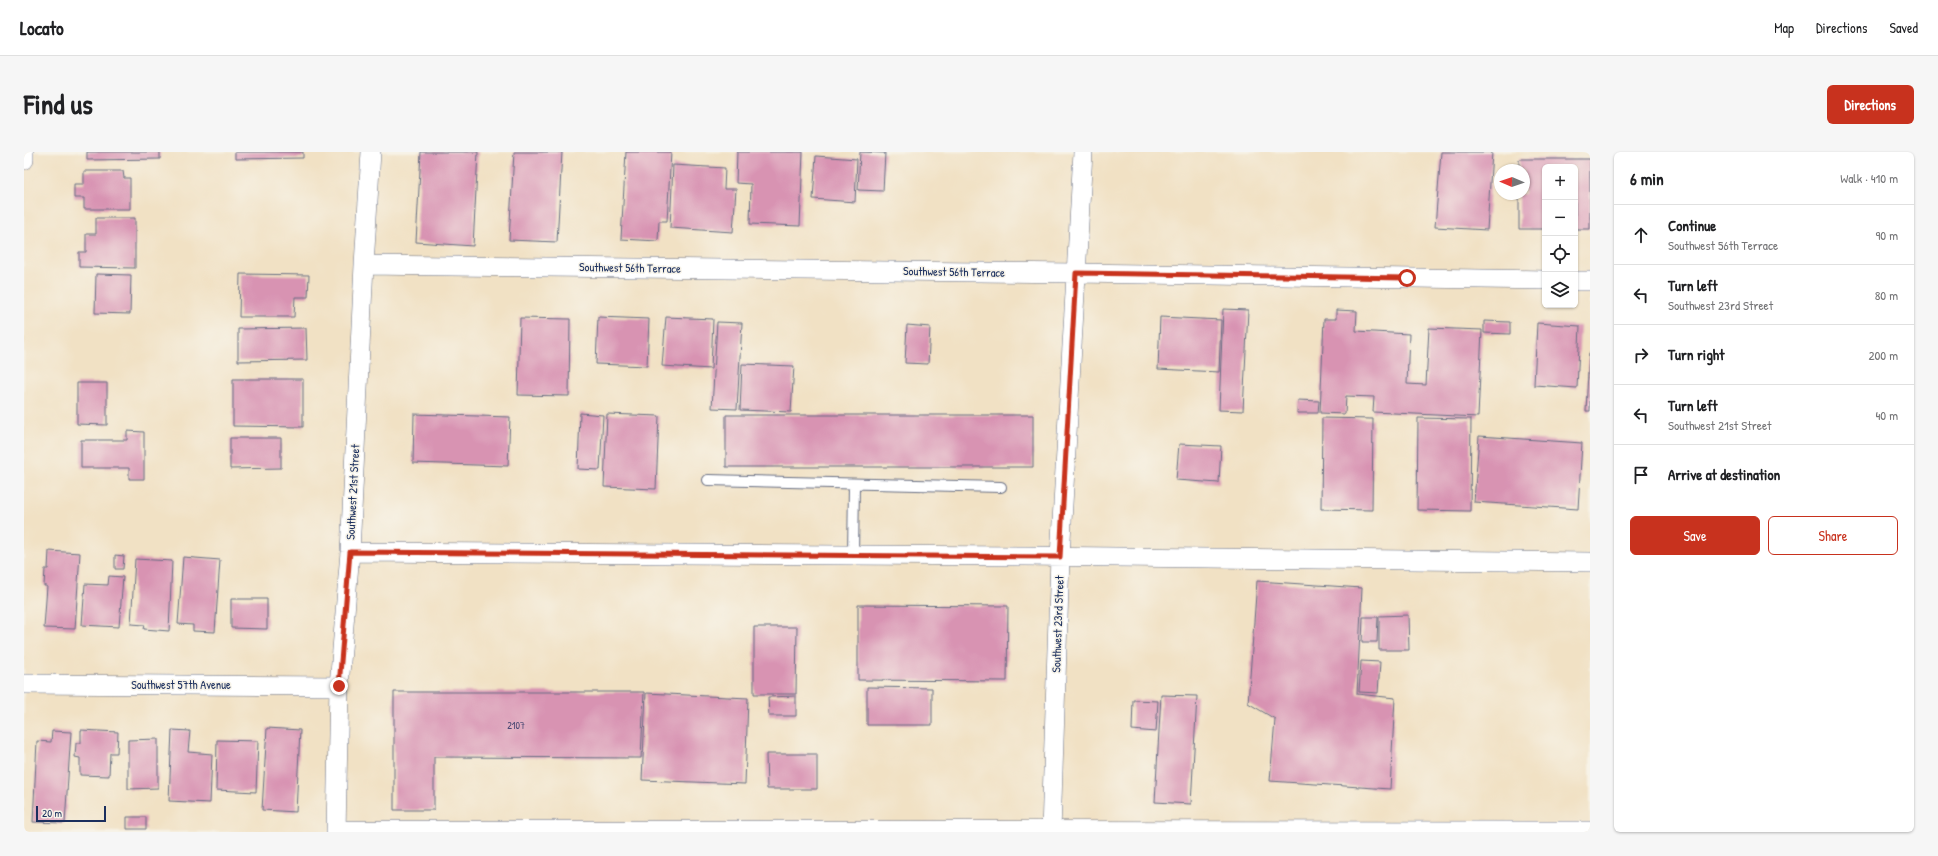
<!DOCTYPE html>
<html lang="en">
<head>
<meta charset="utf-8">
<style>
	:root { --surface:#fff; --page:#f6f6f6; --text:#202124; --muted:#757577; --line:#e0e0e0; --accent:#c8321e }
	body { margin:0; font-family:"Patrick Hand",sans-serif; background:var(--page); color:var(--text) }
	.controls { position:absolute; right:12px; top:12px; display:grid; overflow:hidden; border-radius:6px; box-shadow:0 1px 3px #0004 }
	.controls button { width:36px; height:36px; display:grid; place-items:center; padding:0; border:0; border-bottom:1px solid var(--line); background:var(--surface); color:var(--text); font:20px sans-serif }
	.compass { position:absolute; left:1470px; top:12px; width:36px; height:36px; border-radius:50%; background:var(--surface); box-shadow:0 1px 3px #0004; rotate:272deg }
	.scale { position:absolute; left:12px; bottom:10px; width:70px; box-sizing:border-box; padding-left:4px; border:2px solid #1b2f5e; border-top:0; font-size:11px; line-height:14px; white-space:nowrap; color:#1b2f5e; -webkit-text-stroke:3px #f7f3e8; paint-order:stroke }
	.stop { position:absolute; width:12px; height:12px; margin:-9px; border:3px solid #c8321e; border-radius:50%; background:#fff }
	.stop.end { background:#c8321e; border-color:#fff; box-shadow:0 1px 4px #0008 }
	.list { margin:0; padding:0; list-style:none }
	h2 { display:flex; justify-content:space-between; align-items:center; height:52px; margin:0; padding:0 16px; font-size:17px }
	h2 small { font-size:13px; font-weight:400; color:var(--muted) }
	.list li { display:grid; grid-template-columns:26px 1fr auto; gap:12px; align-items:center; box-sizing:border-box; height:60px; padding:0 16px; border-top:1px solid var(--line) }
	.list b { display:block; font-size:15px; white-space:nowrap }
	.list p { margin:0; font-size:13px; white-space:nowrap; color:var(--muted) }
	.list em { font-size:13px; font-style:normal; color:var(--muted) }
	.actions { display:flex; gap:8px; padding:12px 16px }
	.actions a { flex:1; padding:9px 0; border:1px solid var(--accent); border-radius:6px; text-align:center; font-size:14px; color:var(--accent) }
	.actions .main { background:var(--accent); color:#fff }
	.icon { flex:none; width:22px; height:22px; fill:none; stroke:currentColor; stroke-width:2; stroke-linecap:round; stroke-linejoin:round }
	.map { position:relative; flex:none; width:1566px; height:680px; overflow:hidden; border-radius:6px }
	header { display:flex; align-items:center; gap:24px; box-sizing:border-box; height:56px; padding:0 20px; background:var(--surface); border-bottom:1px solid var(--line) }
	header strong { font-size:19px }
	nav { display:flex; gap:22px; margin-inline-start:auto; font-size:14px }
	.intro { display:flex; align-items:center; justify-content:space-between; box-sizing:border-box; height:96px; padding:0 24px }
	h1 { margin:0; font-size:28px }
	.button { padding:10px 18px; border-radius:6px; background:var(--accent); color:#fff; font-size:14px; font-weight:700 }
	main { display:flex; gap:24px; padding:0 24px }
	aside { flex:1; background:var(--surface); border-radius:6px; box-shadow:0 1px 3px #0004 }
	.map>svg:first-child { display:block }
</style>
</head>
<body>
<header>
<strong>Locato</strong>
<nav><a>Map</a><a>Directions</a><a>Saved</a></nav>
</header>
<div class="intro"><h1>Find us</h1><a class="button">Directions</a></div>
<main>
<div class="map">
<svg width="1566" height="680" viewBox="0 0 1566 680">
	<rect width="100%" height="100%" fill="#f7f3e8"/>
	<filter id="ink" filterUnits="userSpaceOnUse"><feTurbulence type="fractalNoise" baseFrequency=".025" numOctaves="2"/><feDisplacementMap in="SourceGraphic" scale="8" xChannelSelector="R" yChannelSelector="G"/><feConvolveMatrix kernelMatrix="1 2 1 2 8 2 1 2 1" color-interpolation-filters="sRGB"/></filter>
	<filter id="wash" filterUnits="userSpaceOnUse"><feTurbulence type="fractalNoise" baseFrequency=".012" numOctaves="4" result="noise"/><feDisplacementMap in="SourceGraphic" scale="16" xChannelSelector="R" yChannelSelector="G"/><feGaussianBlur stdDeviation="0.9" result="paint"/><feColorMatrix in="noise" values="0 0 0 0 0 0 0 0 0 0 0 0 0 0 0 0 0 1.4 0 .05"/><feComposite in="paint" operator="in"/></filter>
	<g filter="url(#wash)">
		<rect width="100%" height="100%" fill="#f1e1c4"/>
		<g id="blocks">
			<!-- building -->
			<path fill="#d893b2" d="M 63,0 L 136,0 L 136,7 L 63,8 Z
				M 211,0 L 279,0 L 279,6 L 211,7 Z
				M 397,0 L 454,0 L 449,94 L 392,90 Z
				M 490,0 L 538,0 L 533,90 L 485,88 Z
				M 602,0 L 647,0 L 643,69 L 635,69 L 634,89 L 597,87 Z
				M 713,0 L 779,0 L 776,74 L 726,72 L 727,32 L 712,31 Z
				M 836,0 L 861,1 L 859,39 L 834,38 Z
				M 1417,0 L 1468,0 L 1463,78 L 1411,75 Z
				M 792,4 L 833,7 L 831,50 L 789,47 Z
				M 1495,7 L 1566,7 L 1566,77 L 1551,77 L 1551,15 L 1521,15 L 1521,77 L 1495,77 L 1495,42 L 1500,42 L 1500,18 L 1495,18 Z
				M 649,13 L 701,16 L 700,37 L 712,37 L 709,80 L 646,76 Z
				M 60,19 L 99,19 L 100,26 L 106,26 L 106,57 L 60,57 L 60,46 L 50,46 L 50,32 L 60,32 Z
				M 72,66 L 111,66 L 111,116 L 55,115 L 55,100 L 62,100 L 62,82 L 72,82 Z
				M 72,122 L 107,123 L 106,162 L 71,161 Z
				M 216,122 L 285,123 L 284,145 L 271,145 L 270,165 L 215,165 Z
				M 1199,157 L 1224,158 L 1219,259 L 1195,258 Z
				M 1312,158 L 1333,159 L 1332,179 L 1385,182 L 1383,232 L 1402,233 L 1405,176 L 1458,178 L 1454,265 L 1349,260 L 1350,245 L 1322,244 L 1321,262 L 1296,261 L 1300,167 L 1312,167 Z
				M 574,165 L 625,167 L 623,214 L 572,212 Z
				M 642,165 L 689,167 L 687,217 L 638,214 Z
				M 1136,165 L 1197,168 L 1195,220 L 1134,217 Z
				M 496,166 L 546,167 L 545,244 L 494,243 Z
				M 1460,169 L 1486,170 L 1486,182 L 1460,181 Z
				M 693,170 L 718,171 L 713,257 L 688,256 Z
				M 1513,171 L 1556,174 L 1553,236 L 1510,233 Z
				M 883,173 L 906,175 L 904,212 L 881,211 Z
				M 282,176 L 283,208 L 214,209 L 214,177 Z
				M 1565,201 L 1566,201 L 1566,259 L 1562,259 Z
				M 718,212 L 770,214 L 767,260 L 716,258 Z
				M 209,227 L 279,227 L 279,275 L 209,274 Z
				M 53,231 L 83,231 L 83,273 L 53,272 Z
				M 1274,248 L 1295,249 L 1294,261 L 1273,261 Z
				M 556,261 L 579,263 L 576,318 L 554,317 Z
				M 390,262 L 486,265 L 484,314 L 389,311 Z
				M 583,262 L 635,264 L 632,337 L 580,335 Z
				M 702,263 L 1009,263 L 1009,315 L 702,315 Z
				M 1298,266 L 1349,267 L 1348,358 L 1297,357 Z
				M 1394,266 L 1447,267 L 1446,359 L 1393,358 Z
				M 103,279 L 120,280 L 120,327 L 105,327 L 105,316 L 57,316 L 57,288 L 103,288 Z
				M 1455,284 L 1558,291 L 1554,357 L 1450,350 Z
				M 206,286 L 257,286 L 257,316 L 206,317 Z
				M 1155,292 L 1197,294 L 1195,331 L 1152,328 Z
				M 25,399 L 56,401 L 51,477 L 20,476 L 23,434 L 20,434 L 21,417 L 24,417 Z
				M 91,403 L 100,404 L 99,417 L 91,417 Z
				M 159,405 L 196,408 L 191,480 L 169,479 L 169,473 L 154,472 Z
				M 111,407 L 148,409 L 145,479 L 120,477 L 121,473 L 107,472 Z
				M 85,424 L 99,425 L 95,475 L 58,473 L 61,432 L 84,433 Z
				M 1233,429 L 1338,436 L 1333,542 L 1371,546 L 1366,637 L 1246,629 L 1251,567 L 1224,551 Z
				M 207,447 L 243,447 L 243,477 L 207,476 Z
				M 834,453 L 984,454 L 983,529 L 834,528 Z
				M 1384,463 L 1385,498 L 1355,498 L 1355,464 Z
				M 1339,465 L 1354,465 L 1353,490 L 1338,490 Z
				M 730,475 L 773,475 L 772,542 L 730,542 Z
				M 1337,509 L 1356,510 L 1354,541 L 1335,540 Z
				M 843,535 L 908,536 L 908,573 L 843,573 Z
				M 370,540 L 620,540 L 617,606 L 410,605 L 410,658 L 370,658 Z
				M 622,541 L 724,546 L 721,632 L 618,628 Z
				M 1137,543 L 1173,544 L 1167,652 L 1131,650 Z
				M 772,544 L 772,564 L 745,564 L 744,545 Z
				M 1109,548 L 1134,549 L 1132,580 L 1108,578 Z
				M 243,576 L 276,578 L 272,660 L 238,658 Z
				M 57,578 L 94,580 L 93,601 L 86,601 L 85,624 L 56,623 L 56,606 L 51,605 L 52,591 L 57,591 Z
				M 148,578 L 166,579 L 164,600 L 188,602 L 186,651 L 145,649 Z
				M 28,579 L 47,580 L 41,671 L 9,670 L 13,589 L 27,590 Z
				M 134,587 L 134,636 L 104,637 L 104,588 Z
				M 193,588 L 234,589 L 232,640 L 192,638 Z
				M 742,602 L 793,602 L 793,637 L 743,637 Z
				M 103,665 L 122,665 L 122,677 L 103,677 Z"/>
		</g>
	</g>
	<g filter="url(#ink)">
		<use href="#blocks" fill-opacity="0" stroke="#666d82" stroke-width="1"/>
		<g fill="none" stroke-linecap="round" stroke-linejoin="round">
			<defs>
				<path id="lane" d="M 684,328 L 977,335
					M 829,404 L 830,332"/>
				<path id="street" d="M 0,8 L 0,0
					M 340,113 L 1052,121 L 1521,128
					M 1551,129 L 1566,129
					M 326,400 L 1001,404 L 1566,410
					M 0,532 L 315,534
					M 312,678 L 1566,679
					M 312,680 L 315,534 L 326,400 L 340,113 L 347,0
					M 1027,680 L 1036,405 L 1059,0"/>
			</defs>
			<!-- lane casing -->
			<use href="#lane" stroke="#666d82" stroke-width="12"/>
			<!-- street casing -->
			<use href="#street" stroke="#666d82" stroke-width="20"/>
			<!-- lane -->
			<use href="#lane" stroke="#fff" stroke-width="10"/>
			<!-- street -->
			<use href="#street" stroke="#fff" stroke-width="19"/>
		</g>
	</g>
	<g fill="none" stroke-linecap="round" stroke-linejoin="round" filter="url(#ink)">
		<!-- route -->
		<path stroke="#c8321e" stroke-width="5" d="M 315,534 L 326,400 L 1036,405 L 1052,121 L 1383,126"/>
	</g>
	<g text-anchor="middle" stroke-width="3" stroke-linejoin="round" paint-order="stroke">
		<!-- number labels -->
		<g font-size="10" fill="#4a4873">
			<text x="492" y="577">2107</text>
		</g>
		<!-- street labels -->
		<g font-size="12" fill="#1b2f5e" stroke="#f7f3e8">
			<text transform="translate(606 116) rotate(1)" y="4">Southwest 56th Terrace</text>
			<text transform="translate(930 120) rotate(1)" y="4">Southwest 56th Terrace</text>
			<text transform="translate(329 340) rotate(-87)" y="4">Southwest 21st Street</text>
			<text transform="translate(1034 472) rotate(-88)" y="4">Southwest 23rd Street</text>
			<text x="157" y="537">Southwest 57th Avenue</text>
		</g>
	</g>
</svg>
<div class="controls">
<button>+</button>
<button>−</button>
<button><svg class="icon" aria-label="locate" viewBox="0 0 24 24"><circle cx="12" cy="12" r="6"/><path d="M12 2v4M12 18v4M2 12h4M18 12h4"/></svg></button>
<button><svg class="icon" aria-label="layers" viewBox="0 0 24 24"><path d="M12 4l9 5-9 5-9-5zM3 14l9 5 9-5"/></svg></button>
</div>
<svg class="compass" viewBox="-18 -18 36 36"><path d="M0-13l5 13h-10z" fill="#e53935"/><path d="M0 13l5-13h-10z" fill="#757577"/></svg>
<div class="scale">20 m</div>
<div class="stop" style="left:1383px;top:126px"></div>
<div class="stop end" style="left:315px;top:534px"></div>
</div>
<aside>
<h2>6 min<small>Walk · 410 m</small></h2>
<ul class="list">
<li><svg class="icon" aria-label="ahead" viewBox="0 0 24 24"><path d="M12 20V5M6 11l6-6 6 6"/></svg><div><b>Continue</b><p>Southwest 56th Terrace</p></div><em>90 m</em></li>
<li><svg class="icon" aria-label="left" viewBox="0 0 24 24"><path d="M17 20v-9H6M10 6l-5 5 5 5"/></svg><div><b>Turn left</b><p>Southwest 23rd Street</p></div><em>80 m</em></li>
<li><svg class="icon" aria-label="right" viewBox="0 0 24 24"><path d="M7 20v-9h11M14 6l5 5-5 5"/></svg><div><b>Turn right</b></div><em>200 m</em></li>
<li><svg class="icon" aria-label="left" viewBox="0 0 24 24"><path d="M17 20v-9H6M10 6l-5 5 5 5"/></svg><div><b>Turn left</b><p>Southwest 21st Street</p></div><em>40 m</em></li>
<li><svg class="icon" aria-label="arrive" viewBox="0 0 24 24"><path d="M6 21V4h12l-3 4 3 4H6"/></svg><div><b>Arrive at destination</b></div></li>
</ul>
<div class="actions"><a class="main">Save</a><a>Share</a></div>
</aside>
</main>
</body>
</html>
